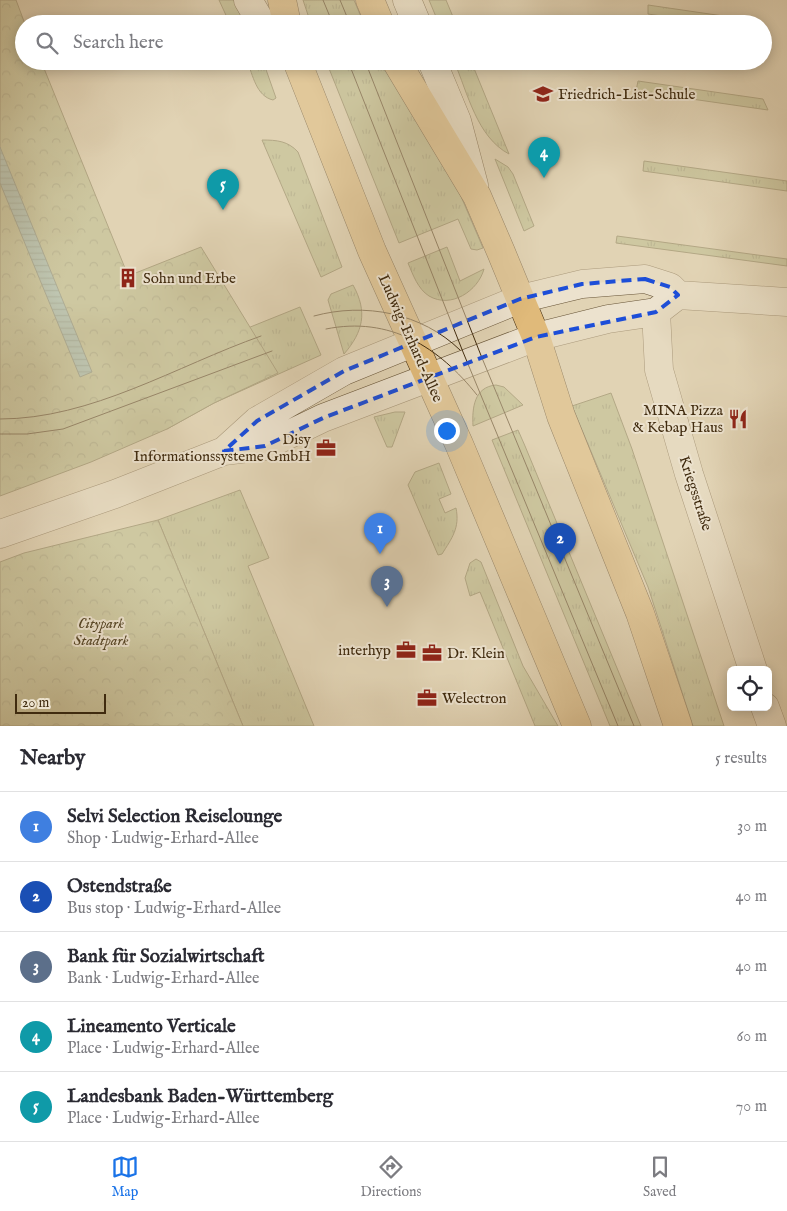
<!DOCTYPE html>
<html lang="en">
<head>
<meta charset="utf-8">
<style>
	:root { --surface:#fff; --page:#f2f2f3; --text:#2b2b33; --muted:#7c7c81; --line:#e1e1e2; --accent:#1a73e8 }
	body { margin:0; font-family:"IM FELL English",serif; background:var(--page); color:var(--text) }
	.controls { position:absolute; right:15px; bottom:15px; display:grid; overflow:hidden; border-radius:8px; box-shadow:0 2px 12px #0003 }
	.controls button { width:45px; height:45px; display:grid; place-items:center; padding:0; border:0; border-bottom:1px solid var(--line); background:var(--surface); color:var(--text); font:25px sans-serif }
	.scale { position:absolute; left:15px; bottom:12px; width:91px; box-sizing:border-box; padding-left:5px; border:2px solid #402b0f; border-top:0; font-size:14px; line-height:18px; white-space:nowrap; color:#402b0f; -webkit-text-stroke:4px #ece2ce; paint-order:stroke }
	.you { position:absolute; left:446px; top:430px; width:18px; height:18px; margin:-12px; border:4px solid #fff; border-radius:50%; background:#1a73e8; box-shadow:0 0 0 8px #1a73e833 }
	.badge { display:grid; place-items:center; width:32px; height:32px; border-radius:50%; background:var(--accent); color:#fff; font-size:16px; font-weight:700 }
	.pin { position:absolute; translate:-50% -41px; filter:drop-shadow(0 1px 2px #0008) }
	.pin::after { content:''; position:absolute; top:26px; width:18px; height:15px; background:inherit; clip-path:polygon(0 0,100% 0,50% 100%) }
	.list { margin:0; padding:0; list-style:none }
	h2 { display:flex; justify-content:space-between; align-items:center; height:65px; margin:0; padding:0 20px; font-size:21px }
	h2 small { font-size:16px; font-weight:400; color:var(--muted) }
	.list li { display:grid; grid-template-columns:32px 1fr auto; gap:15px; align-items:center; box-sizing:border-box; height:70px; padding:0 20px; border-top:1px solid var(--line) }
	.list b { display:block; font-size:19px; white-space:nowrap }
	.list p { margin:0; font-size:16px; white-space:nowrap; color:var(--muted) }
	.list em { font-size:16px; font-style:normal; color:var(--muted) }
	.icon { flex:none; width:28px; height:28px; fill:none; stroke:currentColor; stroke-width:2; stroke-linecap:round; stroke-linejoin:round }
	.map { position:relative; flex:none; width:787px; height:726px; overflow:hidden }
	.search { position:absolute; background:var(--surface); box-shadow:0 2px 12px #0003; left:15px; right:15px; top:15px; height:55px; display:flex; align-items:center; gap:12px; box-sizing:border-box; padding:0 18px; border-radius:28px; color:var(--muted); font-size:19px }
	.sheet { height:415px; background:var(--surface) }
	nav { display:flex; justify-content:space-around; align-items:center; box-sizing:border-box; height:70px; border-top:1px solid var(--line); background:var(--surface); font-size:14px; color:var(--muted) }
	nav a { display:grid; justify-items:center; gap:2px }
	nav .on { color:var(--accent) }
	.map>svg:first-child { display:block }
</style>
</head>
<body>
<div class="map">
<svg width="787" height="726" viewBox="0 0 787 726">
	<defs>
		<pattern id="grass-tufts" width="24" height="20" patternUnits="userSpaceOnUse" patternTransform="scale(1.25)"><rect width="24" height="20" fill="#b6bb8b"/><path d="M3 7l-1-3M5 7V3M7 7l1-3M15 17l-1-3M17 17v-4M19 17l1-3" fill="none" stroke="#959870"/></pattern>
		<pattern id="park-crowns" width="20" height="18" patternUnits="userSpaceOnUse" patternTransform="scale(1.25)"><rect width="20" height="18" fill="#b6bb8b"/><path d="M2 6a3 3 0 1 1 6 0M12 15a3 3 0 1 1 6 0" fill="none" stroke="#959870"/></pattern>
		<pattern id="water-rules" width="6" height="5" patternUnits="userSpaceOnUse" patternTransform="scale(1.25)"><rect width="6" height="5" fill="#94b7af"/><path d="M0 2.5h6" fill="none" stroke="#7a958d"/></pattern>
	</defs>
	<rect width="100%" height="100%" fill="#e1d3b4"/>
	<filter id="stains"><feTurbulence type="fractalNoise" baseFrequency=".004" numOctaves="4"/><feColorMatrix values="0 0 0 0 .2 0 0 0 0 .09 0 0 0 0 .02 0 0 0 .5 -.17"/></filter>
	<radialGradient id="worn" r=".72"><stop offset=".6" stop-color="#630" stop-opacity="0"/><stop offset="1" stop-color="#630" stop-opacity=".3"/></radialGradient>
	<!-- grass -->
	<path fill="url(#grass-tufts)" stroke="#7b734d" d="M 219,0 L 236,0 L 246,24 L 230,24 Z
		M 303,0 L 354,0 L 364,24 L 311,24 Z
		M 429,0 L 446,0 L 456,24 L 439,24 Z
		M 648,5 L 737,18 L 739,24 L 716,24 L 648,14 Z
		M 247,61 L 263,61 L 276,98 L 273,100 C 256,96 253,75 247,61 Z
		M 326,61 L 386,61 L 448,166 L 483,248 L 477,250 L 471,249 L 458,219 L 399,243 Z
		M 454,61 L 471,61 L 509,154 C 477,137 468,94 454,61 Z
		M 638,81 L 763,99 L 768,110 L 636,91 Z
		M 262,140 C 277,140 288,141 298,152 L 342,267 L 321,277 Z
		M 495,159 L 508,167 L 513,174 L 534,226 L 524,231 Z
		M 644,161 L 787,181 L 787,191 L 643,171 Z
		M 617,236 L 787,259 L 787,266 L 616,243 Z
		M 447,247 L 460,281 L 484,269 C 478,291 451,309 429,296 C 418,289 413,275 408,263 Z
		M 353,285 C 368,312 363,332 344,354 L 328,300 L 331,294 Z
		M 300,307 L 321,355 L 214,403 L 167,429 L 84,394 Z
		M 496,385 L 504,387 L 523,405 L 473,426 C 472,408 474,387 496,385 Z
		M 611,393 L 632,449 L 724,726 L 693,726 L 648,587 L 572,406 Z
		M 395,412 L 405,412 L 392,447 L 387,447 L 374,417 Z
		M 518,430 L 525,446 L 641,726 L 610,726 L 492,440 Z
		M 439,463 L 451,494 L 439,499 L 445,513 L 456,508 C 460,528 452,538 442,554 L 438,555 L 408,485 L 415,472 Z
		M 240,490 L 269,558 L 248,566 L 314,726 L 243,726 L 158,520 Z
		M 476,559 L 481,562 L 523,666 L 558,726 L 535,726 L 480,592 L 470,596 L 465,578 L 470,563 Z"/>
	<!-- park -->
	<path fill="url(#park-crowns)" stroke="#7b734d" d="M 0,0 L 16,0 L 25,24 L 24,61 L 41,61 L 127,273 L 131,271 L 133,274 L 201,247 L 278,373 L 214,403 L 167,429 L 91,462 L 0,496 Z
		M 158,520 L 243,726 L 0,726 L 0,562 L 24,553 Z"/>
	<!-- water -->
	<path fill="url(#water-rules)" stroke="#727f6f" d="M 0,147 L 92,372 L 80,377 L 0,183 Z"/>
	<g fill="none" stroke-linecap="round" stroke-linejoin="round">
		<defs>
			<path id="street" d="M 656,312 L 659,370 L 689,474 L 753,670
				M 224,451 L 257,421 L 344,371 L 520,299 L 582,284 L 645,279 L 670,287 L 678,295 L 787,302
				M 0,534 L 115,494 L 224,451 L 265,446 L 323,418 L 536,337 L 608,319 L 656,312 L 678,295
				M 765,707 L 772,726"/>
			<path id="secondary" d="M 248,0 L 262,24
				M 407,0 L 417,24
				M 432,61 L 457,121 L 474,185"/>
			<path id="primary" d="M 282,0 L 287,24
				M 370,0 L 380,24
				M 297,61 L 372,251 L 459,444 L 577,726
				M 396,61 L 477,196 L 501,252 L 536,337 L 561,416 L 640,613 L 678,726"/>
		</defs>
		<!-- street casing -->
		<use href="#street" stroke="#685538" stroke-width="29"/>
		<!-- secondary casing -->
		<use href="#secondary" stroke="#402b0f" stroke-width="29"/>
		<!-- primary casing -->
		<use href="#primary" stroke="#402b0f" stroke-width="29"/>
		<!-- street -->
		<use href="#street" stroke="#ece2ce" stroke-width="28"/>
		<!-- secondary -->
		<use href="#secondary" stroke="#ece2ce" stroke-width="28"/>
		<!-- primary -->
		<use href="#primary" stroke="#e0ba7a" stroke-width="28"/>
		<!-- tram -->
		<path stroke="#402b0f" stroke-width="1" d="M 323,0 L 333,24
			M 340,0 L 350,24
			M 348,61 L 463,352 L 618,726
			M 365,61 L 482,358 L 634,726
			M 314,316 C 365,302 422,313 460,350
			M 326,329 C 390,316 439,347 477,395
			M 0,419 C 92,419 176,366 261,336
			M 0,434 L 27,434 L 63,429 L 272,351"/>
	</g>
	<!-- marked area -->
	<path d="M0 0H787V726H0ZM 645,279 L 670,287 L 678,295 L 656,312 L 536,337 L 323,418 L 265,446 L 224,451 L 257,421 L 344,371 L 520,299 L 582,284 Z" fill="#e1d3b4" fill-opacity=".55" fill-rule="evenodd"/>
	<path fill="none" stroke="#1d4ed8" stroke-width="4" stroke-dasharray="10 6" stroke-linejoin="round" d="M 645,279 L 670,287 L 678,295 L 656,312 L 536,337 L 323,418 L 265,446 L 224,451 L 257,421 L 344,371 L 520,299 L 582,284 Z"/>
	<!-- icons -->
	<defs>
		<symbol id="school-bare" viewBox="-9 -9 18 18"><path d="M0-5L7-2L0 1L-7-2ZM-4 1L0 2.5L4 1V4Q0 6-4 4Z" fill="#8f2418" stroke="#ece2ce" stroke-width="2.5" paint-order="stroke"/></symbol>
		<symbol id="building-bare" viewBox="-9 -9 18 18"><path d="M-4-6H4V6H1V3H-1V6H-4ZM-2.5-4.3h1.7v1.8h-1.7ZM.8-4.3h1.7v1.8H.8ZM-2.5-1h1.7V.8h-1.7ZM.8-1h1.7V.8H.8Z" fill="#8f2418" stroke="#ece2ce" stroke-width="2.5" paint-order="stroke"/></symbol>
		<symbol id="restaurant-bare" viewBox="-9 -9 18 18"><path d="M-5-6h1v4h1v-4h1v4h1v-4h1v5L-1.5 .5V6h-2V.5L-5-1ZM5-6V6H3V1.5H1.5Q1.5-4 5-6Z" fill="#8f2418" stroke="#ece2ce" stroke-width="2.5" paint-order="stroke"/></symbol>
		<symbol id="office-bare" viewBox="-9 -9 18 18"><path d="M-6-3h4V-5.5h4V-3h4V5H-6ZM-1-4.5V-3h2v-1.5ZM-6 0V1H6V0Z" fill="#8f2418" stroke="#ece2ce" stroke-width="2.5" paint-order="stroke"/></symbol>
	</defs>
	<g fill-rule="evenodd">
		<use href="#school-bare" x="529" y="80" width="28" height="28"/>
		<use href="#building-bare" x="114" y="264" width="28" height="28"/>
		<use href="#restaurant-bare" x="724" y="405" width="28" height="28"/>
		<use href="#office-bare" x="312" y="434" width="28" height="28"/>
		<use href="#office-bare" x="392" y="636" width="28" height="28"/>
		<use href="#office-bare" x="418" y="639" width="28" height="28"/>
		<use href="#office-bare" x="413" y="684" width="28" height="28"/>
	</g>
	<g text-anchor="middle" stroke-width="4" stroke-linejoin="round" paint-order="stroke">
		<!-- poi labels -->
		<g font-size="15" fill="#402b0f" stroke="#ece2ce" text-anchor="start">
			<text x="558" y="99">Friedrich-List-Schule</text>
			<text x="143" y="283">Sohn und Erbe</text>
			<text x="723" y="415" text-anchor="end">MINA Pizza<tspan x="723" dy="17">&amp; Kebap Haus</tspan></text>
			<text x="311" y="444" text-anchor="end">Disy<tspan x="311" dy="17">Informationssysteme GmbH</tspan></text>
			<text x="391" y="655" text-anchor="end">interhyp</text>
			<text x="447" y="658">Dr. Klein</text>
			<text x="442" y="703">Welectron</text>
		</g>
		<!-- street labels -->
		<g font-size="15" fill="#402b0f" stroke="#ece2ce">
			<text transform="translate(411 338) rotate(66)" y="5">Ludwig-Erhard-Allee</text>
			<text transform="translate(696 493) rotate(72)" y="5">Kriegsstraße</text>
		</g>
		<!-- park labels -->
		<g font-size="15" font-style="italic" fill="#584828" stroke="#ece2ce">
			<text x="101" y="628">Citypark<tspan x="101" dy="17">Stadtpark</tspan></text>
		</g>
	</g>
	<rect width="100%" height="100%" filter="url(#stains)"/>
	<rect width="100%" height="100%" fill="url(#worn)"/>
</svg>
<div class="controls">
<button><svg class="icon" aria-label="locate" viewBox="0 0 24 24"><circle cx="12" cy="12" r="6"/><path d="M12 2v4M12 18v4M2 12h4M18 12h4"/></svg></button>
</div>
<div class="scale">20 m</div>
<div class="you"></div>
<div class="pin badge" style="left:380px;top:554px;background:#3f7fe0">1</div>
<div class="pin badge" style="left:560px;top:564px;background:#1a4fb4">2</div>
<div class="pin badge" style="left:387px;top:607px;background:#5c6f8a">3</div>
<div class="pin badge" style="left:544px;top:178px;background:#0f9aa8">4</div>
<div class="pin badge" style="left:223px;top:210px;background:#0f9aa8">5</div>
<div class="search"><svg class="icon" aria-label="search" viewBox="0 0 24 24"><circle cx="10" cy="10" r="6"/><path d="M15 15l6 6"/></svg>Search here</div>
</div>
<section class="sheet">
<h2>Nearby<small>5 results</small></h2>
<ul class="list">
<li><span class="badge" style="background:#3f7fe0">1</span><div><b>Selvi Selection Reiselounge</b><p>Shop · Ludwig-Erhard-Allee</p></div><em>30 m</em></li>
<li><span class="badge" style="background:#1a4fb4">2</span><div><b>Ostendstraße</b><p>Bus stop · Ludwig-Erhard-Allee</p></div><em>40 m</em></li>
<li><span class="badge" style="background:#5c6f8a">3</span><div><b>Bank für Sozialwirtschaft</b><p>Bank · Ludwig-Erhard-Allee</p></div><em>40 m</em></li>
<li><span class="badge" style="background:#0f9aa8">4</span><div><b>Lineamento Verticale</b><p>Place · Ludwig-Erhard-Allee</p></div><em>60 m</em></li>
<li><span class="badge" style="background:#0f9aa8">5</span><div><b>Landesbank Baden-Württemberg</b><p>Place · Ludwig-Erhard-Allee</p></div><em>70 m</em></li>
</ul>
</section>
<nav>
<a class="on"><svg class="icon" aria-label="map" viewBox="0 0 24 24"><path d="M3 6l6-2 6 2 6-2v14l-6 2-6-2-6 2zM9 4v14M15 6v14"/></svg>Map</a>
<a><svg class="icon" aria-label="directions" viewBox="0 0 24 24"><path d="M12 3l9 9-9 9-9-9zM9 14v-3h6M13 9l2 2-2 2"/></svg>Directions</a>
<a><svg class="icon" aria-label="saved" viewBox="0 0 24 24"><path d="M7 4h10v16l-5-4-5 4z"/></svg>Saved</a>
</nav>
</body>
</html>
